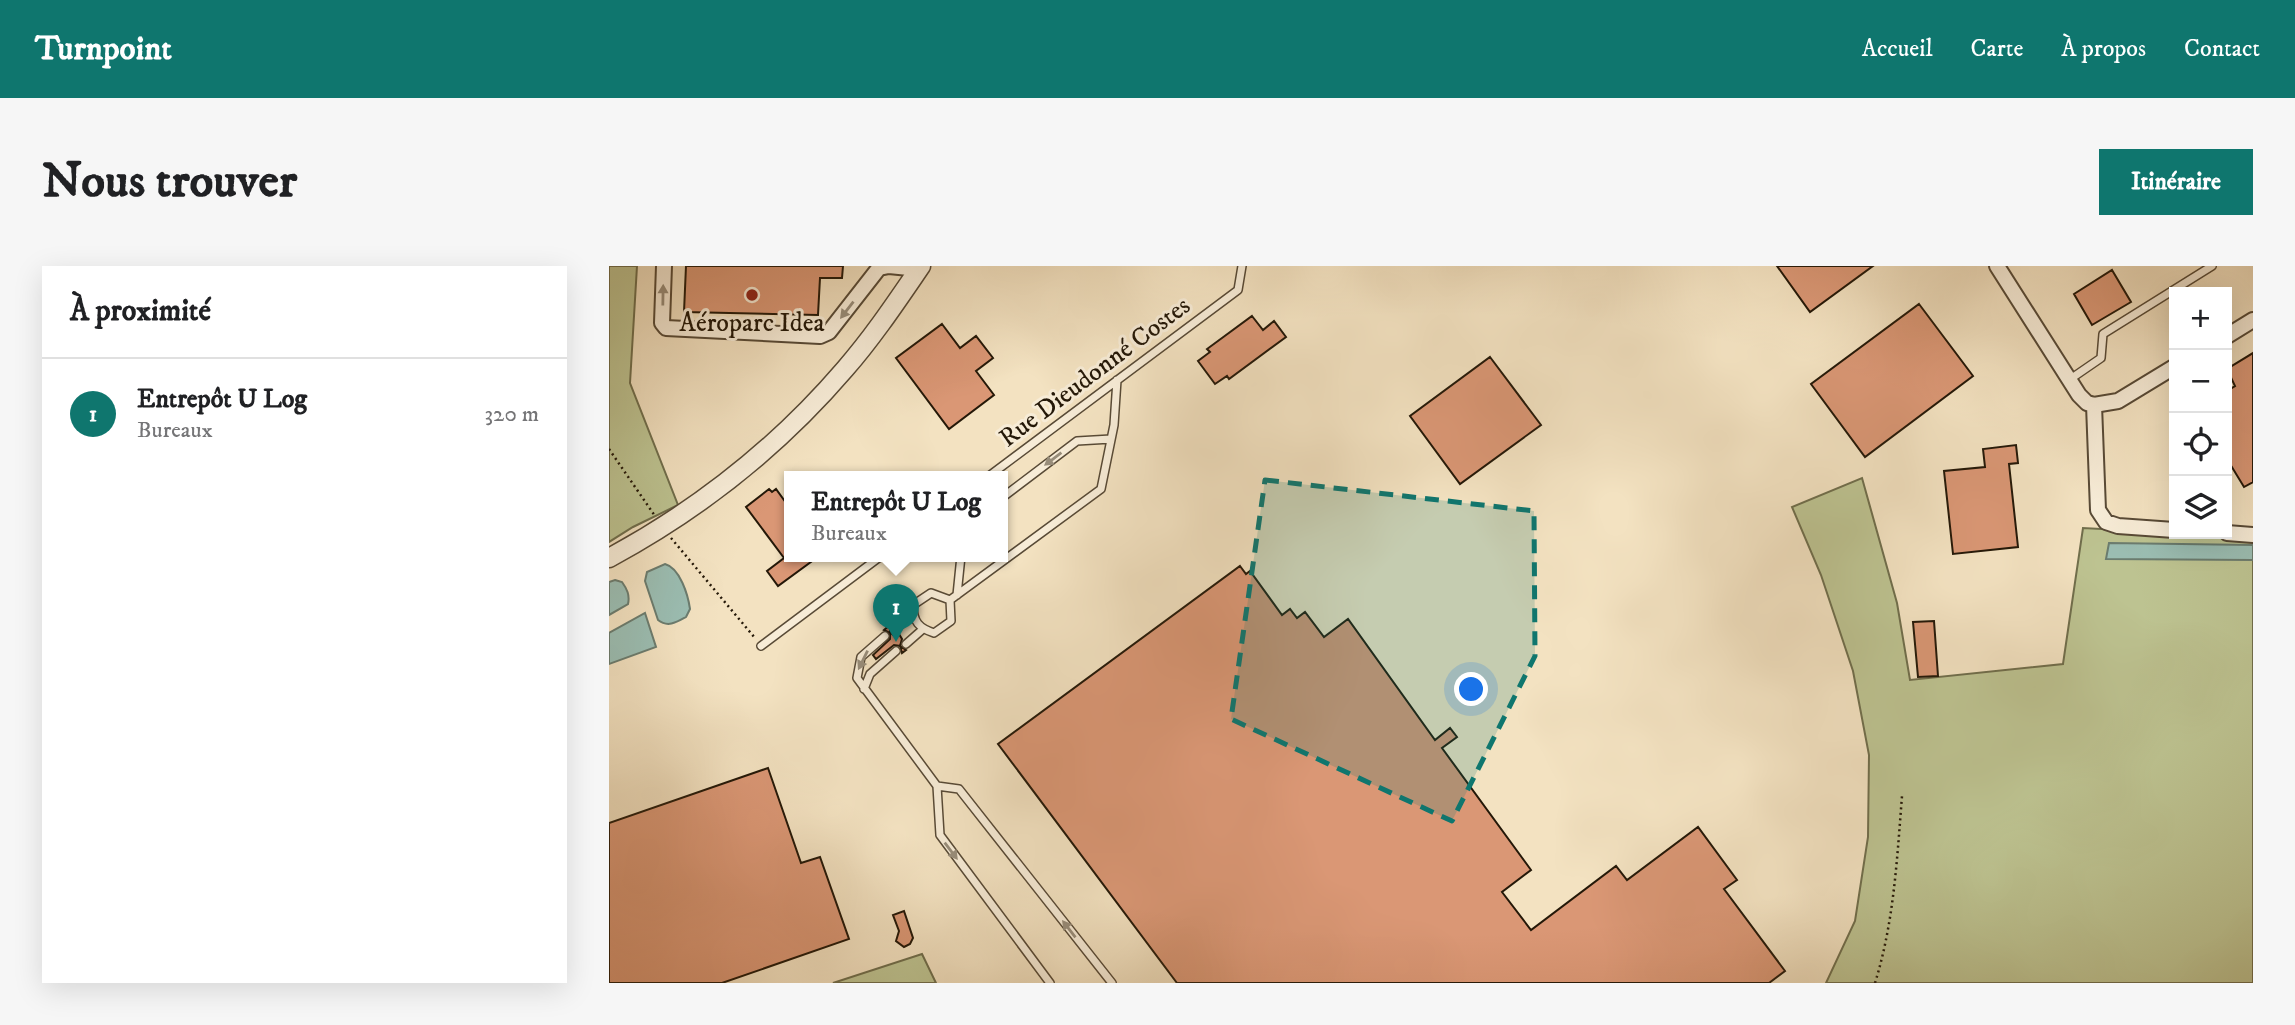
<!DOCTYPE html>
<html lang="fr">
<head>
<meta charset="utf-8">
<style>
	:root { --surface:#fff; --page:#f6f6f6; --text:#202124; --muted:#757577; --line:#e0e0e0; --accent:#0f766e }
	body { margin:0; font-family:"IM FELL DW Pica",serif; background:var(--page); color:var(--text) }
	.controls { position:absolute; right:21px; top:21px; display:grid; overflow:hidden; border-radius:0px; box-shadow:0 7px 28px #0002 }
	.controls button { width:63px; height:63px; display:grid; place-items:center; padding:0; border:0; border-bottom:2px solid var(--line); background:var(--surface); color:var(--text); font:35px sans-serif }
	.you { position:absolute; left:863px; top:424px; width:24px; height:24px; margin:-18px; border:5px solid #fff; border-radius:50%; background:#1a73e8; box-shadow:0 0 0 10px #1a73e833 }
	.badge { display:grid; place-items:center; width:46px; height:46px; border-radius:50%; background:var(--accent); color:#fff; font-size:23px; font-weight:700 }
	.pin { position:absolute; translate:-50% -58px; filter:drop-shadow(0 2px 4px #0008) }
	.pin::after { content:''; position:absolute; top:37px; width:24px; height:21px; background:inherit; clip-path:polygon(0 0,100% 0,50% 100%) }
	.popup { position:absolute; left:175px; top:205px; width:224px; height:91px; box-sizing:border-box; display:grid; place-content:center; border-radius:0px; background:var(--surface); filter:drop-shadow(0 2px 5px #0005); font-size:23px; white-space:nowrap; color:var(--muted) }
	.popup b { font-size:26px; color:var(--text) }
	.popup::after { content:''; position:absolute; left:50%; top:100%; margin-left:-14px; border:14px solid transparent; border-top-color:var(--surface) }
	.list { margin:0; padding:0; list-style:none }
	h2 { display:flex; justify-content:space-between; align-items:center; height:91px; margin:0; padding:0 28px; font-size:30px }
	h2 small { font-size:23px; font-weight:400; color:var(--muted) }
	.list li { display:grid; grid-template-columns:46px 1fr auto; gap:21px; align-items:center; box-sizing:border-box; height:112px; padding:0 28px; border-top:2px solid var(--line) }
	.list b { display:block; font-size:26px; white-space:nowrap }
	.list p { margin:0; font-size:23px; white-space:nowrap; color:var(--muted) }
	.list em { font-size:23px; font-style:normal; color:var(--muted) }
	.icon { flex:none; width:38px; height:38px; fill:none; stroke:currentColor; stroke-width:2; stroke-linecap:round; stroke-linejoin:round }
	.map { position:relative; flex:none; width:1644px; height:717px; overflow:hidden; border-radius:0px }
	header { display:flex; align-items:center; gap:42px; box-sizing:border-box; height:98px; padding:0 35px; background:var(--accent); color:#fff }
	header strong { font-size:33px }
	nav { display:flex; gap:38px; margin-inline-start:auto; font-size:24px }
	.intro { display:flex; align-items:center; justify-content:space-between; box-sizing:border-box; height:168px; padding:0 42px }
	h1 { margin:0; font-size:49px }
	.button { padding:18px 32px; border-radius:0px; background:var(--accent); color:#fff; font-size:24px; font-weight:700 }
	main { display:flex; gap:42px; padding:0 42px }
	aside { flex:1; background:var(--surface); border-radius:0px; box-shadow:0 7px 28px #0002 }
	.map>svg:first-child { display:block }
</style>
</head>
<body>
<header>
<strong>Turnpoint</strong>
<nav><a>Accueil</a><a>Carte</a><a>À propos</a><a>Contact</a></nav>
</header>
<div class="intro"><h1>Nous trouver</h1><a class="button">Itinéraire</a></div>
<main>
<aside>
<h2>À proximité<small></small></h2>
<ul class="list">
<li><span class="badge">1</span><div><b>Entrepôt U Log</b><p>Bureaux</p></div><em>320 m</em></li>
</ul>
</aside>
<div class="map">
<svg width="1644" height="717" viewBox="0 0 1644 717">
	<rect width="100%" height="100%" fill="#f3e2c1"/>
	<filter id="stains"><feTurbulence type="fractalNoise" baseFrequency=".00286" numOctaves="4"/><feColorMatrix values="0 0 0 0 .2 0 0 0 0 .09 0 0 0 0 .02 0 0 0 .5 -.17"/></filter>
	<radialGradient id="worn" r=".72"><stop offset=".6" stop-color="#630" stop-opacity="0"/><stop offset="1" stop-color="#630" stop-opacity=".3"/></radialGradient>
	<!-- green -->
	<path fill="#bdc391" stroke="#706e4c" stroke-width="2" d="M 0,0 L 28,0 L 21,117 L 69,239 L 24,261 L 0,276 Z
		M 1253,212 L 1288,337 L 1301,414 L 1454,398 L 1474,262 L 1644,271 L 1644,717 L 1217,717 L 1246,655 L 1259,571 L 1260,489 L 1244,405 L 1212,309 L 1183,241 Z
		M 313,688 L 327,717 L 224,717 Z"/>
	<!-- water -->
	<path fill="#9bbeb3" stroke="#6b7c6f" stroke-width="2" d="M 1500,277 L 1644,279 L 1644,294 L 1497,293 Z
		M 56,298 C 71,302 79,329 81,343 L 77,351 C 68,356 59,362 49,354 L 36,315 L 38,306 Z
		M 6,314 L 13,316 C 18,323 21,329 19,338 L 0,349 L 0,316 Z
		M 36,347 L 47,381 L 0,398 L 0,367 Z"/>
	<!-- building -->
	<path fill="#da9775" stroke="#241808" stroke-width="2" d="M 77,0 L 234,0 L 233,12 L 211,12 L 209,49 L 75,46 Z
		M 1168,0 L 1264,0 L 1201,46 Z
		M 1503,4 L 1522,36 L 1483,59 L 1465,28 Z
		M 1310,38 L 1364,110 L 1256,191 L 1202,118 Z
		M 643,50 L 654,64 L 665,55 L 677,71 L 620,113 L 618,110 L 606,118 L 589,95 L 601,86 L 598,83 Z
		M 333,58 L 351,82 L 367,70 L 384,92 L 367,105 L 385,129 L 340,163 L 287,92 Z
		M 1644,87 L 1644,216 L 1635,221 L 1618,193 L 1618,125 L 1626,120 L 1618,103 Z
		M 881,91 L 932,159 L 851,218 L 801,150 Z
		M 1407,179 L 1409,197 L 1400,198 L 1409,281 L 1344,288 L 1335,205 L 1376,201 L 1374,183 Z
		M 160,223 L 163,226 L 167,223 L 180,241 L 180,290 L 210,290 L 169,320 L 158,305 L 175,292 L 137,241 Z
		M 631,300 L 637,308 L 641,305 L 673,349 L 681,343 L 688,352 L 696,346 L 715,371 L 739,353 L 826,474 L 841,462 L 848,471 L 833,482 L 922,604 L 893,626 L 922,664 L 1007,600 L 1018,614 L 1089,561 L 1128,614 L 1115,623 L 1176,705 L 1160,717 L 568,717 L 389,478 Z
		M 1325,355 L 1329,410 L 1309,411 L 1304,356 Z
		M 281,359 L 281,366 L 284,369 L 290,368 L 293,373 L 291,380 L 297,384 L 293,387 L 291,380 L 285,379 L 267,393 L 264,389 L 281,373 L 281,367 L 275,364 Z
		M 159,502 L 192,597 L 211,591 L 240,673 L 113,717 L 0,717 L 0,557 Z
		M 295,645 L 304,672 L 301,678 L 295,681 L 287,675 L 290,665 L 284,649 Z"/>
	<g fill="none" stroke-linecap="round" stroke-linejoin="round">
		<defs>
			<path id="service" d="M 1460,114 L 1492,92 L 1494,68 L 1603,0
				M 380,210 L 629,24 L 633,0
				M 394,231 L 468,175 L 502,173
				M 322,327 L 341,334 L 342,355 L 325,367 C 310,362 304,356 304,339 Z
				M 348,329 L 352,290
				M 341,334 L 492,223 L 505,159 L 508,114
				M 286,363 L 304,349
				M 276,370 L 252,391 L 248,412 L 328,520 L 331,569 L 441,717
				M 297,378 L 314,363
				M 152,380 L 272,290
				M 255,423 L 261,408 L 287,385
				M 328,520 L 350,523 L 503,717"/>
			<path id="minor" d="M 55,0 L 53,57 L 57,62 L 211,70 L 220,66 L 270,2 L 280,0 L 310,3
				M 1388,0 L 1470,129 L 1478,137 L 1485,139
				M 1618,70 L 1644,54
				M 1485,139 L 1489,244 L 1497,256 L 1509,260 L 1565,264
				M 1485,139 L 1509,135 L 1565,101
				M 1618,267 L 1644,269"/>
			<path id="tertiary" d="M 0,292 C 89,244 170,180 236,103 C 264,71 288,35 312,0"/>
		</defs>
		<!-- service casing -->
		<use href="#service" stroke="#584a36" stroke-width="10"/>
		<!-- minor casing -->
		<use href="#minor" stroke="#584a36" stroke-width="18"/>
		<!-- tertiary casing -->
		<use href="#tertiary" stroke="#584a36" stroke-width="21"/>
		<!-- path -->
		<path stroke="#241808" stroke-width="2.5" stroke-dasharray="2 3.5" stroke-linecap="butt" d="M 0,183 L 46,250
			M 62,272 L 146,372
			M 1266,717 C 1285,656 1288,593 1293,530"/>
		<!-- service -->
		<use href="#service" stroke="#f7ecd7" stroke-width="7"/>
		<!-- minor -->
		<use href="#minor" stroke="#f7ecd7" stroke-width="14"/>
		<!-- tertiary -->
		<use href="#tertiary" stroke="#f7ecd7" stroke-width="18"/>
	</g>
	<!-- one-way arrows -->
	<defs><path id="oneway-solid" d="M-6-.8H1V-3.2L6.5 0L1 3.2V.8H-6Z" transform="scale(1.75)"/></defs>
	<g fill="#988d7a">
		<use href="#oneway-solid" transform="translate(54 29) rotate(-89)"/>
		<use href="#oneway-solid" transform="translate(238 44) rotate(128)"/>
		<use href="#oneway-solid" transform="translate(444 193) rotate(143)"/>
		<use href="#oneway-solid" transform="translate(254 394) rotate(116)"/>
		<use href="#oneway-solid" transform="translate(342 585) rotate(53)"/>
		<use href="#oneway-solid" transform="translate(460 663) rotate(-128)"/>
	</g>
	<!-- marked area -->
	<path fill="#0f766e" fill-opacity="0.2" stroke="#0f766e" stroke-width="5" stroke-dasharray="14 9" stroke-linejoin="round" d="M 656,214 L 925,245 L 926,390 L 843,555 L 622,453 Z"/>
	<!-- markers -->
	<circle fill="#8f2418" stroke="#f7ecd7" stroke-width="2.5" cx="143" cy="29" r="7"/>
	<g text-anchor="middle" stroke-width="6" stroke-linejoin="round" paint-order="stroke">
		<!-- poi labels -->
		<g font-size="26" fill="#241808" stroke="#f7ecd7">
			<text x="143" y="65">Aéroparc Idea</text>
		</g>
		<!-- street labels -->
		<g font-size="26" fill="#241808" stroke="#f7ecd7">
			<text transform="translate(485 105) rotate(-37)" y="9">Rue Dieudonné Costes</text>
		</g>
	</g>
	<rect width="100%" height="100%" filter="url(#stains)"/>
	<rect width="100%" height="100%" fill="url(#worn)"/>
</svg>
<div class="controls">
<button>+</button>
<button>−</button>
<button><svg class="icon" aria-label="locate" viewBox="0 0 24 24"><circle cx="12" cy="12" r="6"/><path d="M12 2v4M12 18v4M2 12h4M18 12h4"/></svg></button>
<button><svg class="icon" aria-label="layers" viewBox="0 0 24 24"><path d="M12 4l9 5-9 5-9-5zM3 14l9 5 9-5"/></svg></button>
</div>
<div class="you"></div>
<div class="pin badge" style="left:287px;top:376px">1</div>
<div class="popup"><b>Entrepôt U Log</b>Bureaux</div>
</div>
</main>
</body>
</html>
